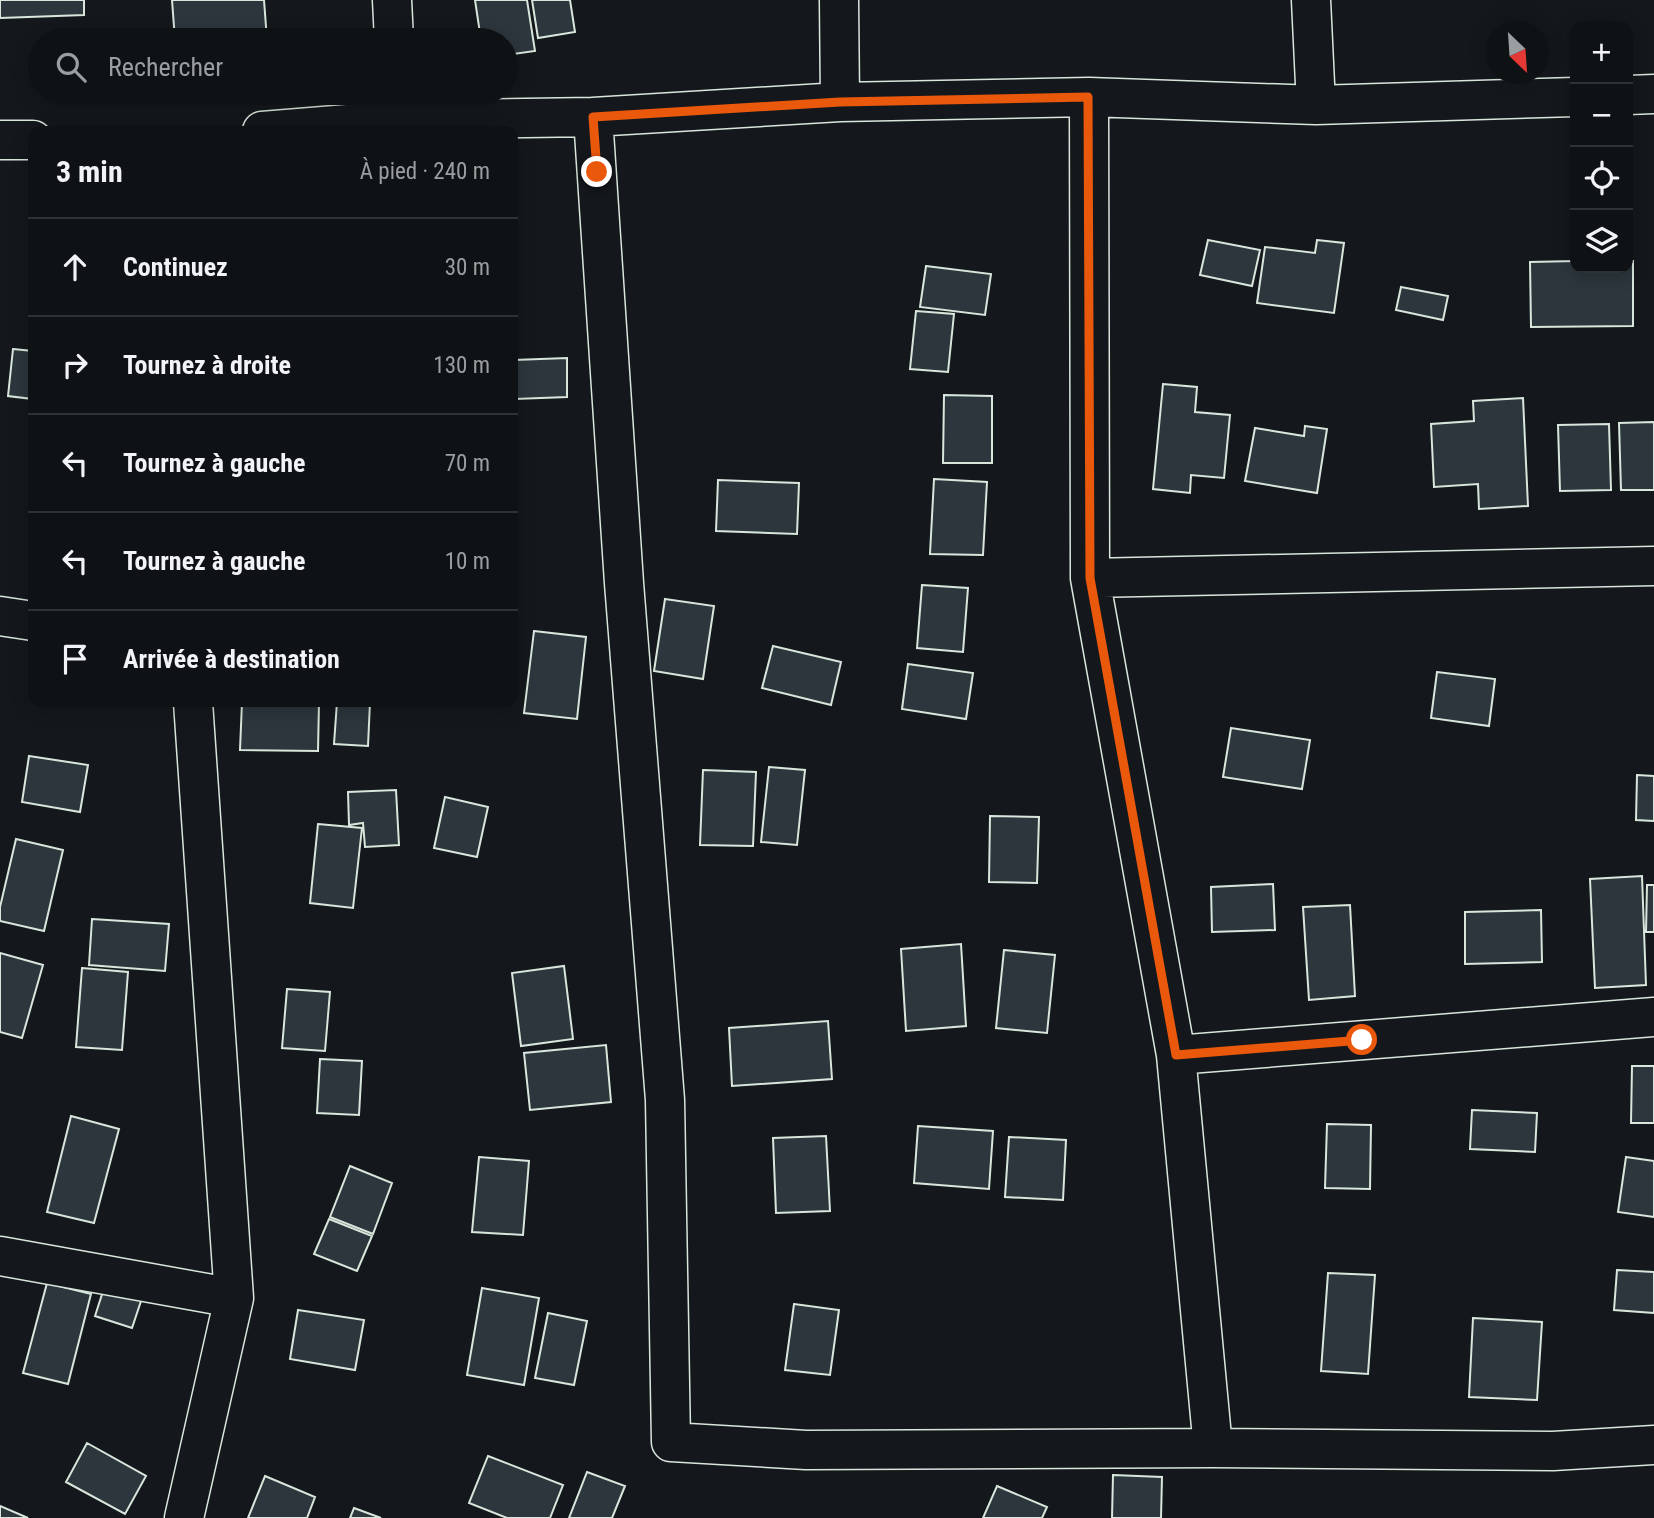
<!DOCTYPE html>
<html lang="fr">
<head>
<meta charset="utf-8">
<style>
	:root { --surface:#0f1215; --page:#181b1e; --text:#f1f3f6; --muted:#9b9ea0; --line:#2f3234 }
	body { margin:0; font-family:"Roboto Condensed",sans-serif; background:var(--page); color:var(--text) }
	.controls { position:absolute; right:21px; top:21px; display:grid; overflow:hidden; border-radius:14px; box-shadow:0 4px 18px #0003 }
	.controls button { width:63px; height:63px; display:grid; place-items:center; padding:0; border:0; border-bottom:2px solid var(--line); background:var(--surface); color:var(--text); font:35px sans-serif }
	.compass { position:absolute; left:1486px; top:21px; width:63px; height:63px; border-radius:50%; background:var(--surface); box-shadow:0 4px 18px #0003; rotate:155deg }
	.stop { position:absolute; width:21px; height:21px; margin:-16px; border:5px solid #ea580c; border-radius:50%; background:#fff }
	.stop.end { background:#ea580c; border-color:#fff; box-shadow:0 2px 7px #0008 }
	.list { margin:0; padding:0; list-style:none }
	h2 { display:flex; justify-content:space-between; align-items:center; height:91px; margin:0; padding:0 28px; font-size:30px }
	h2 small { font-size:23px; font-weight:400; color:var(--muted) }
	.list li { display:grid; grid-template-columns:46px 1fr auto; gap:21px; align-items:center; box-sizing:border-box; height:98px; padding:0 28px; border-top:2px solid var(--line) }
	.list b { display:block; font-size:26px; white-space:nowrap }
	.list em { font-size:23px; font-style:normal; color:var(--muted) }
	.icon { flex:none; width:38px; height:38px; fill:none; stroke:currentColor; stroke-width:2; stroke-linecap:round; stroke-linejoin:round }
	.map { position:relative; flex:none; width:1654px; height:1518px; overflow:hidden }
	.search { position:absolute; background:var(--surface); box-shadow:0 4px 18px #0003; left:28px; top:28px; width:490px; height:77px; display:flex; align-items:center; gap:18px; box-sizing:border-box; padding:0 24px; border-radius:38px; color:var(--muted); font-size:26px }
	.panel { position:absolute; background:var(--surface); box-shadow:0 4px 18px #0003; left:28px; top:126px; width:490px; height:581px; border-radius:14px }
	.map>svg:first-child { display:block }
</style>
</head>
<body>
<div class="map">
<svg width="1654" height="1518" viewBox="0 0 1654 1518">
	<rect width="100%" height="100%" fill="#14181c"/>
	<!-- building -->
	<path fill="#2c363c" stroke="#d8e6dc" stroke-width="2" d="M 0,0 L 84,0 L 84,15 L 0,18 Z
		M 172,0 L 264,0 L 267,40 L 175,40 Z
		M 475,0 L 527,0 L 535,51 L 506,55 L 506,40 L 481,40 Z
		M 532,0 L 570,0 L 575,32 L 538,38 Z
		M 1628,164 L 1631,164 L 1632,205 L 1628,205 Z
		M 1208,240 L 1260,250 L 1252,286 L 1200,275 Z
		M 1317,240 L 1344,243 L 1334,313 L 1257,303 L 1265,247 L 1315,253 Z
		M 1575,261 L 1575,268 L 1628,268 L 1628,261 L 1633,261 L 1633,326 L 1531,327 L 1530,262 Z
		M 926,266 L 991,274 L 985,315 L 920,307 Z
		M 1401,287 L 1448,296 L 1443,320 L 1396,310 Z
		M 916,311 L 954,314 L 948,372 L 910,369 Z
		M 13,349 L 33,351 L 33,399 L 8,396 Z
		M 567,358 L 567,397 L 515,399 L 514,360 Z
		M 1163,384 L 1197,387 L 1195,412 L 1230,415 L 1224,478 L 1191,475 L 1190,493 L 1153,489 Z
		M 944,395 L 992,396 L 992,463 L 943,463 Z
		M 1523,398 L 1528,506 L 1479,509 L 1478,484 L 1434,487 L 1431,424 L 1474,421 L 1473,401 Z
		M 1654,422 L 1654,490 L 1621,490 L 1619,423 Z
		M 1609,424 L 1611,490 L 1560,491 L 1558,425 Z
		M 1305,426 L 1327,429 L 1317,493 L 1245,481 L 1255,428 L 1304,436 Z
		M 934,479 L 987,482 L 983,555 L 930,554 Z
		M 718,480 L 799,483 L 797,534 L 716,531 Z
		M 922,585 L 968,588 L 963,652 L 917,648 Z
		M 665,599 L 714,606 L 703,679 L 654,671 Z
		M 534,631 L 586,637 L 577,719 L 524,713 Z
		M 773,646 L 841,662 L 831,705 L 762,688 Z
		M 908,664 L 973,673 L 966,719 L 902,709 Z
		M 1437,672 L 1495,679 L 1489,726 L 1431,718 Z
		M 242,702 L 319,702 L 318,751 L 240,750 Z
		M 337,702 L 370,702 L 368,746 L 334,744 Z
		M 1231,728 L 1310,740 L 1302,789 L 1223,777 Z
		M 29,756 L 88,765 L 80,812 L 22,802 Z
		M 769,767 L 805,770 L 797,845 L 761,842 Z
		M 703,770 L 756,772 L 753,846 L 700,845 Z
		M 1637,775 L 1654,776 L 1654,821 L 1636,820 Z
		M 396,790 L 399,845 L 365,847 L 363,823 L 349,825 L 348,792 Z
		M 445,797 L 488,807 L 477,857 L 434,848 Z
		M 990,816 L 1039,817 L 1037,883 L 989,882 Z
		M 318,824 L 362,828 L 353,908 L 310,903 Z
		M 16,839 L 63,850 L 44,931 L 0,921 L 0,907 Z
		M 1642,876 L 1646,985 L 1595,988 L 1590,879 Z
		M 1273,884 L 1275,930 L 1212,932 L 1211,887 Z
		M 1647,885 L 1654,885 L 1654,932 L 1646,932 Z
		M 1350,905 L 1355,996 L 1309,1000 L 1303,907 Z
		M 1541,910 L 1542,962 L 1465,964 L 1465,912 Z
		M 92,919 L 169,924 L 165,971 L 89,965 Z
		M 961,944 L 966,1026 L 906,1031 L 901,949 Z
		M 1004,950 L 1055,955 L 1047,1033 L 996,1028 Z
		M 0,953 L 43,965 L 22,1038 L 0,1032 Z
		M 564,966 L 573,1039 L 521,1046 L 512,973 Z
		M 82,968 L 128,972 L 122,1050 L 76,1047 Z
		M 287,989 L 330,992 L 325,1051 L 282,1048 Z
		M 828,1021 L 832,1079 L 732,1086 L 729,1028 Z
		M 606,1045 L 611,1102 L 530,1110 L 524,1053 Z
		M 320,1059 L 362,1061 L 359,1115 L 317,1113 Z
		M 1632,1066 L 1654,1066 L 1654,1123 L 1631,1123 Z
		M 1472,1110 L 1537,1113 L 1535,1152 L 1470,1149 Z
		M 71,1116 L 119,1129 L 94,1223 L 47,1212 Z
		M 1327,1124 L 1371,1125 L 1370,1189 L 1325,1188 Z
		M 918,1126 L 993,1131 L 989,1189 L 914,1183 Z
		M 826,1136 L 830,1211 L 776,1213 L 773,1138 Z
		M 1009,1137 L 1066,1140 L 1063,1200 L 1005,1197 Z
		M 479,1157 L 529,1161 L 523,1235 L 472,1232 Z
		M 1626,1157 L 1654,1161 L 1654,1217 L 1618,1212 Z
		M 350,1166 L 392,1183 L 373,1234 L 330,1217 Z
		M 329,1219 L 372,1236 L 357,1271 L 314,1254 Z
		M 1617,1270 L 1654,1272 L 1654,1313 L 1614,1310 Z
		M 1328,1273 L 1375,1275 L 1368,1374 L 1321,1371 Z
		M 47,1283 L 91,1294 L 68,1384 L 23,1373 Z
		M 105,1285 L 142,1298 L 132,1328 L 95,1316 Z
		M 482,1288 L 539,1298 L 524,1385 L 467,1375 Z
		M 794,1304 L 839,1310 L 830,1375 L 785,1370 Z
		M 298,1310 L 364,1320 L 355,1370 L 290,1359 Z
		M 548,1313 L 587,1321 L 574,1385 L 535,1378 Z
		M 1473,1318 L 1542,1322 L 1537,1400 L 1469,1397 Z
		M 87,1443 L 146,1476 L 125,1514 L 66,1482 Z
		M 488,1456 L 563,1485 L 550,1518 L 507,1518 L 469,1503 Z
		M 587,1472 L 625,1486 L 612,1518 L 569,1518 Z
		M 1113,1475 L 1162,1477 L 1161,1518 L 1112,1518 Z
		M 265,1476 L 315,1497 L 307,1518 L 248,1518 Z
		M 997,1486 L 1047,1507 L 1042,1518 L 983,1518 Z
		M 0,1506 L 28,1518 L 0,1518 Z
		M 354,1508 L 381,1518 L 350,1518 Z"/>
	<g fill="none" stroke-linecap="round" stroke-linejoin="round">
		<defs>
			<path id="minor" d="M 392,0 L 394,40
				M 839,0 L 840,102
				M 1311,0 L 1316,105
				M 1628,95 L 1654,94
				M 1089,97 L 1090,578 L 1176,1055 L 1213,1448
				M 593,117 L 624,583 L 665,1100 L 671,1442 L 806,1450 L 1213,1448 L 1553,1451 L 1654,1445
				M 262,131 L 397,120 L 593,117 L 840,102 L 1089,97 L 1316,105 L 1575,97
				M 0,140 L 33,140
				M 1090,578 L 1654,566
				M 0,616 L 33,621
				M 1176,1055 L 1654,1017
				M 0,1256 L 234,1298
				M 184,1518 L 234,1298 L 193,702"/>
		</defs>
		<!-- minor casing -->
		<use href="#minor" stroke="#d8e6dc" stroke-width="41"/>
		<!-- minor -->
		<use href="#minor" stroke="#14181c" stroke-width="38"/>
	</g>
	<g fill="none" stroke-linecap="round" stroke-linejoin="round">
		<!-- route -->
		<path stroke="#ea580c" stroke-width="9" d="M 597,172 L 593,117 L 840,102 L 1088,97 L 1090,578 L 1176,1055 L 1362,1040"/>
	</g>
</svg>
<div class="controls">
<button>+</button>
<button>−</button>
<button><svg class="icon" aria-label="locate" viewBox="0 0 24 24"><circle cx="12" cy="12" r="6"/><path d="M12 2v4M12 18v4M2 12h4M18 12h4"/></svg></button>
<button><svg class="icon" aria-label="layers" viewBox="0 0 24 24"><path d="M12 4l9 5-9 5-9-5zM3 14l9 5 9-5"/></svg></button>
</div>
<svg class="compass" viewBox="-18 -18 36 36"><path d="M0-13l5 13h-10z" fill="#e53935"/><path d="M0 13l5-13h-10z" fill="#9b9ea0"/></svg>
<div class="stop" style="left:1362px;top:1040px"></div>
<div class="stop end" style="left:597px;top:172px"></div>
<div class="search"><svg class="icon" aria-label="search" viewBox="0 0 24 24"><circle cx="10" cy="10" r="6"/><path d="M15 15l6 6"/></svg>Rechercher</div>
<section class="panel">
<h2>3 min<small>À pied · 240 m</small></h2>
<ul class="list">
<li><svg class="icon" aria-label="ahead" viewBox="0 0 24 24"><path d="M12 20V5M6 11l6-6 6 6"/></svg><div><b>Continuez</b></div><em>30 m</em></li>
<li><svg class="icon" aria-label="right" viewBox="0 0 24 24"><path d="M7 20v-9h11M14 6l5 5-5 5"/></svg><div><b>Tournez à droite</b></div><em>130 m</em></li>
<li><svg class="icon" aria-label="left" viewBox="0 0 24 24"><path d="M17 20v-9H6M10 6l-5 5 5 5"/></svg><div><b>Tournez à gauche</b></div><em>70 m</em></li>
<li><svg class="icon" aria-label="left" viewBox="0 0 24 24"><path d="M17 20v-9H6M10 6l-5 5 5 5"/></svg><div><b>Tournez à gauche</b></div><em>10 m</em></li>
<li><svg class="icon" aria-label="arrive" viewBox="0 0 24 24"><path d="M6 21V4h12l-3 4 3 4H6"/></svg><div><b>Arrivée à destination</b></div></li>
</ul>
</section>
</div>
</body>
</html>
